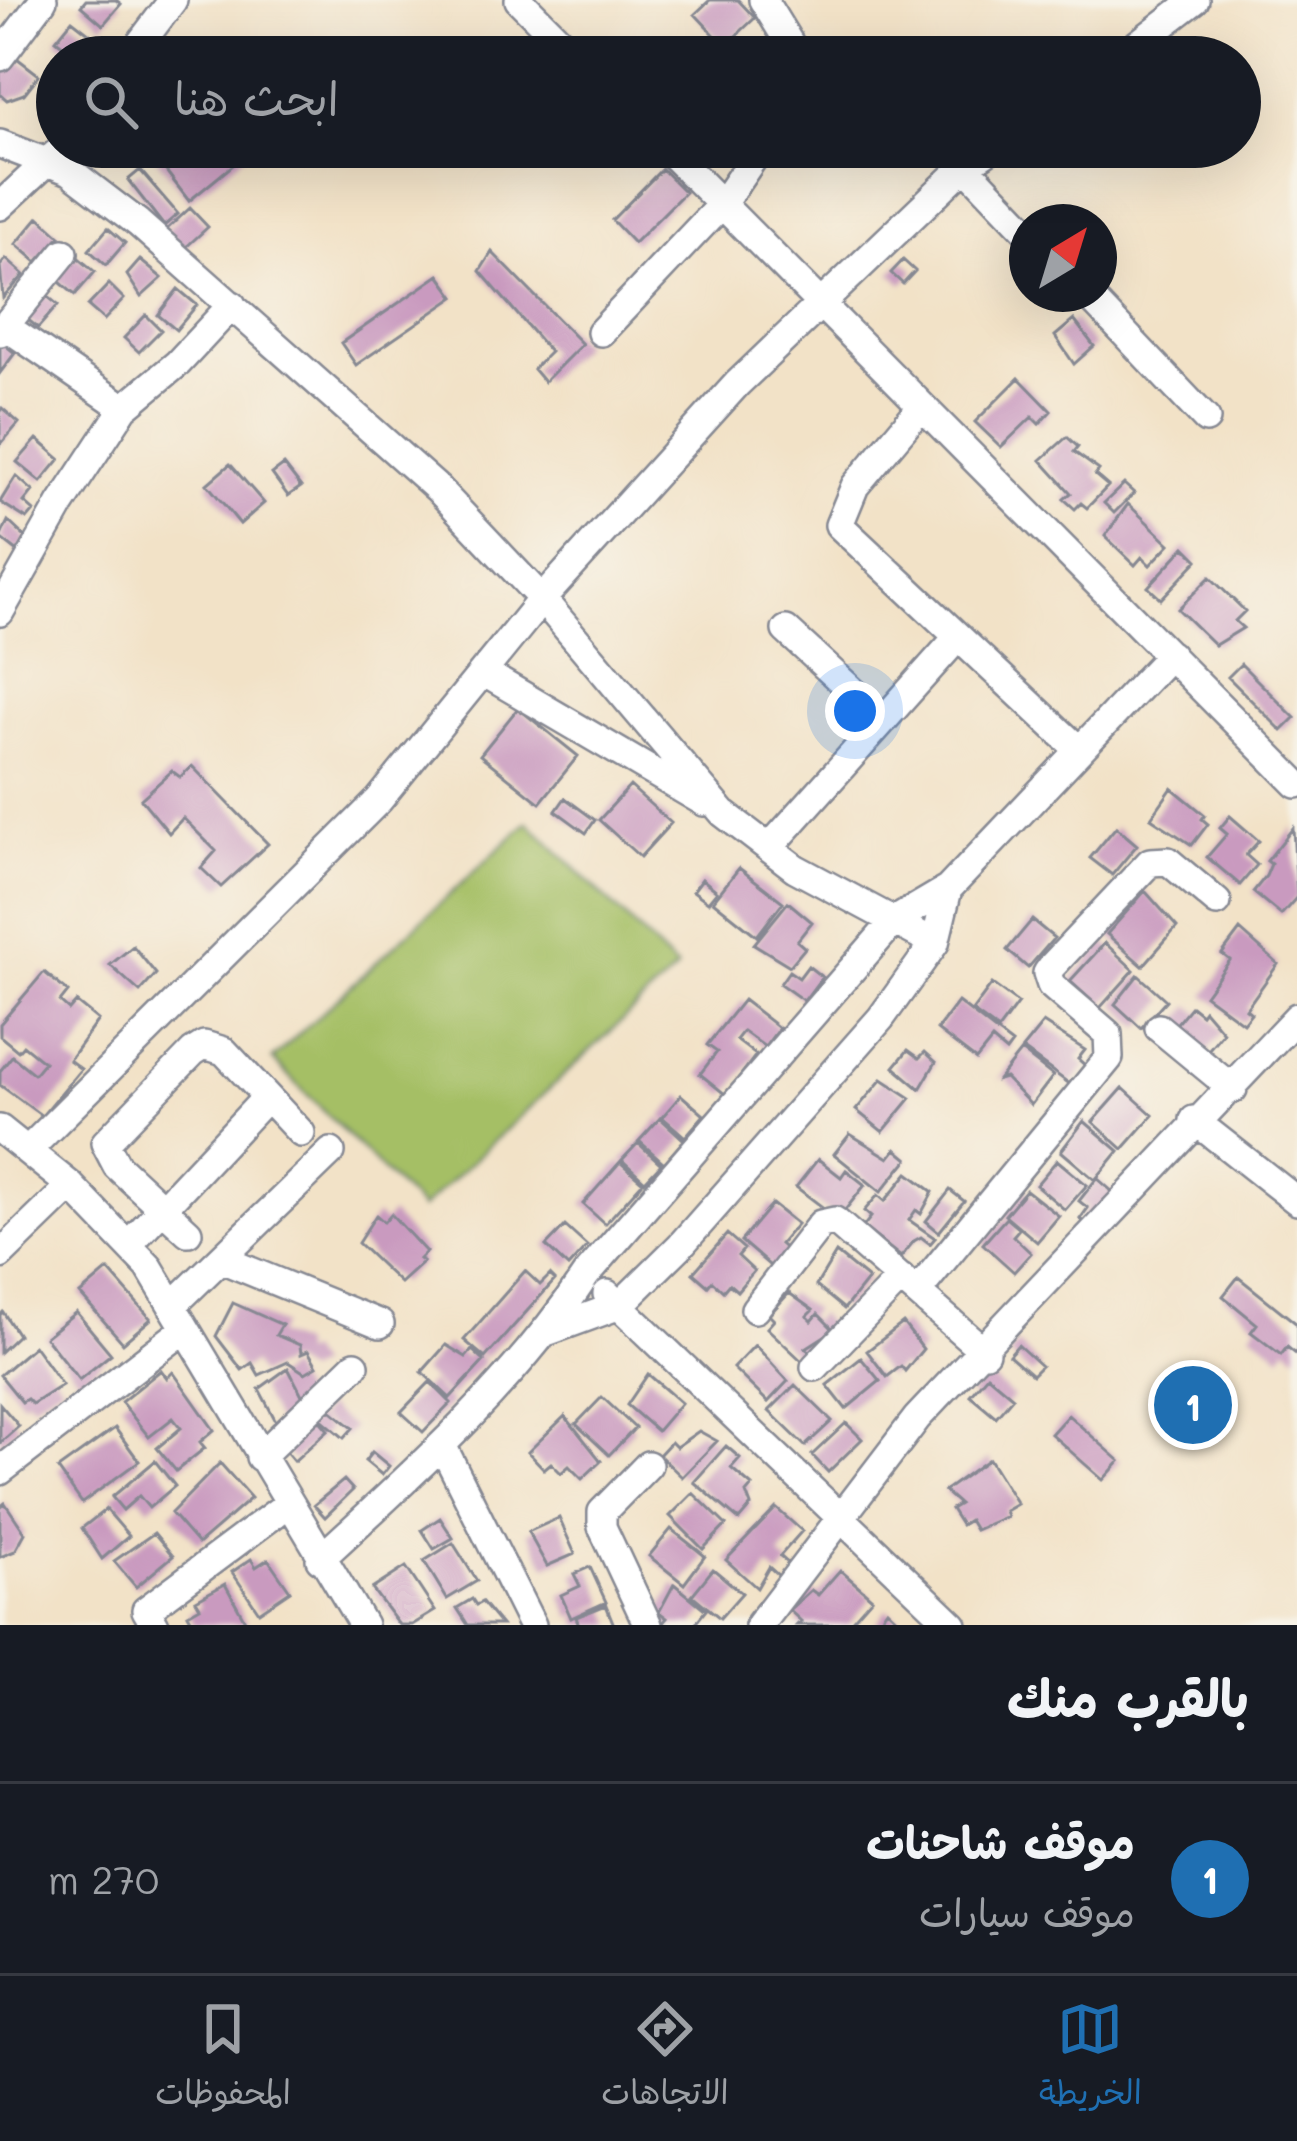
<!DOCTYPE html>
<html lang="ar">
<head>
<meta charset="utf-8">
<style>
	:root { --surface:#171b24; --page:#242831; --text:#f1f3f6; --muted:#9ea1a6; --line:#363941; --accent:#1f6fb2 }
	body { margin:0; font-family:Mali,"Playpen Sans Arabic",sans-serif; background:var(--page); color:var(--text); direction:rtl }
	.compass { position:absolute; left:1009px; top:204px; width:108px; height:108px; border-radius:50%; background:var(--surface); box-shadow:0 12px 48px #0002; rotate:38deg }
	.you { position:absolute; left:855px; top:711px; width:42px; height:42px; margin:-30px; border:9px solid #fff; border-radius:50%; background:#1a73e8; box-shadow:0 0 0 18px #1a73e833 }
	.badge { display:grid; place-items:center; width:78px; height:78px; border-radius:50%; background:var(--accent); color:#fff; font-size:39px; font-weight:700 }
	.pin { position:absolute; translate:-50% -50%; border:6px solid #fff; box-shadow:0 3px 12px #0006 }
	.list { margin:0; padding:0; list-style:none }
	h2 { display:flex; justify-content:space-between; align-items:center; height:156px; margin:0; padding:0 48px; font-size:51px }
	h2 small { font-size:39px; font-weight:400; color:var(--muted) }
	.list li { display:grid; grid-template-columns:78px 1fr auto; gap:36px; align-items:center; box-sizing:border-box; height:192px; padding:0 48px; border-top:3px solid var(--line) }
	.list b { display:block; font-size:45px; white-space:nowrap }
	.list p { margin:0; font-size:39px; white-space:nowrap; color:var(--muted) }
	.list em { font-size:39px; font-style:normal; color:var(--muted) }
	.icon { flex:none; width:66px; height:66px; fill:none; stroke:currentColor; stroke-width:2; stroke-linecap:round; stroke-linejoin:round }
	.map { position:relative; flex:none; width:1297px; height:1625px; overflow:hidden; direction:ltr }
	.search { position:absolute; background:var(--surface); box-shadow:0 12px 48px #0002; left:36px; right:36px; top:36px; height:132px; display:flex; align-items:center; gap:30px; box-sizing:border-box; padding:0 42px; border-radius:66px; color:var(--muted); font-size:45px }
	.sheet { height:348px; background:var(--surface) }
	nav { display:flex; justify-content:space-around; align-items:center; box-sizing:border-box; height:168px; border-top:3px solid var(--line); background:var(--surface); font-size:33px; color:var(--muted) }
	nav a { display:grid; justify-items:center; gap:6px }
	nav .on { color:var(--accent) }
	.map>svg:first-child { display:block }
</style>
</head>
<body>
<div class="map">
<svg width="1297" height="1625" viewBox="0 0 1297 1625">
	<rect width="100%" height="100%" fill="#f7f3e8"/>
	<filter id="ink" filterUnits="userSpaceOnUse"><feTurbulence type="fractalNoise" baseFrequency=".00833" numOctaves="2"/><feDisplacementMap in="SourceGraphic" scale="24" xChannelSelector="R" yChannelSelector="G"/><feConvolveMatrix kernelMatrix="1 2 1 2 8 2 1 2 1" color-interpolation-filters="sRGB"/></filter>
	<filter id="wash" filterUnits="userSpaceOnUse"><feTurbulence type="fractalNoise" baseFrequency=".004" numOctaves="4" result="noise"/><feDisplacementMap in="SourceGraphic" scale="48" xChannelSelector="R" yChannelSelector="G"/><feGaussianBlur stdDeviation="2.7" result="paint"/><feColorMatrix in="noise" values="0 0 0 0 0 0 0 0 0 0 0 0 0 0 0 0 0 1.4 0 .05"/><feComposite in="paint" operator="in"/></filter>
	<g filter="url(#wash)">
		<rect width="100%" height="100%" fill="#f2e2c7"/>
		<!-- green -->
		<path fill="#a5bf65" stroke="#607762" stroke-width="3" d="M 528,822 L 677,969 L 421,1209 L 272,1059 Z"/>
		<g id="blocks">
			<!-- building -->
			<path fill="#c99abf" d="M 86,0 L 116,0 L 121,4 L 103,25 L 81,6 Z
				M 710,0 L 738,0 L 755,18 L 725,46 L 695,14 Z
				M 72,20 L 94,37 L 78,57 L 56,40 Z
				M 9,52 L 39,75 L 24,94 L 7,100 L 0,94 L 0,64 Z
				M 170,147 L 255,147 L 189,201 L 156,158 Z
				M 662,169 L 685,192 L 634,243 L 612,220 Z
				M 140,170 L 178,214 L 164,226 L 128,180 Z
				M 190,208 L 208,227 L 184,249 L 166,230 Z
				M 39,217 L 60,236 L 37,262 L 16,244 Z
				M 108,228 L 125,243 L 106,265 L 89,250 Z
				M 492,252 L 582,344 L 544,382 L 533,369 L 550,352 L 480,271 Z
				M 74,254 L 95,272 L 75,295 L 54,277 Z
				M 6,259 L 24,275 L 3,298 L 0,266 Z
				M 140,260 L 162,278 L 141,297 L 127,275 Z
				M 903,260 L 915,271 L 903,284 L 891,273 Z
				M 439,275 L 455,297 L 356,365 L 341,343 Z
				M 109,284 L 124,299 L 104,320 L 88,306 Z
				M 178,289 L 197,305 L 176,330 L 158,315 Z
				M 41,291 L 58,305 L 38,328 L 21,314 Z
				M 146,315 L 161,330 L 139,352 L 124,338 Z
				M 1074,320 L 1094,346 L 1074,364 L 1055,336 Z
				M 0,341 L 15,353 L 0,373 Z
				M 1019,378 L 1051,411 L 1039,424 L 1032,417 L 1001,447 L 975,422 Z
				M 2,408 L 19,423 L 0,445 L 0,411 Z
				M 1067,437 L 1078,447 L 1074,452 L 1099,470 L 1095,475 L 1108,486 L 1087,508 L 1081,503 L 1075,509 L 1064,499 L 1071,493 L 1041,460 Z
				M 37,439 L 60,459 L 41,482 L 17,462 Z
				M 230,464 L 264,503 L 240,524 L 207,484 Z
				M 284,465 L 301,487 L 288,496 L 272,474 Z
				M 16,476 L 33,491 L 24,502 L 34,511 L 27,519 L 0,502 Z
				M 1124,484 L 1134,493 L 1114,513 L 1104,503 Z
				M 1128,504 L 1170,544 L 1150,565 L 1142,557 L 1135,565 L 1105,536 Z
				M 8,521 L 27,539 L 18,552 L 0,538 Z
				M 1185,547 L 1198,560 L 1161,599 L 1148,587 Z
				M 1210,577 L 1245,611 L 1235,621 L 1243,628 L 1215,645 L 1178,609 Z
				M 1241,664 L 1295,718 L 1282,731 L 1228,677 Z
				M 518,708 L 578,756 L 540,803 L 480,755 Z
				M 192,766 L 268,844 L 221,887 L 201,868 L 216,851 L 183,818 L 169,833 L 141,799 L 172,771 L 180,777 Z
				M 630,786 L 671,823 L 640,857 L 599,820 Z
				M 1172,788 L 1205,815 L 1202,819 L 1208,824 L 1192,845 L 1151,818 Z
				M 565,798 L 595,820 L 586,833 L 556,811 Z
				M 1230,816 L 1259,841 L 1246,855 L 1257,865 L 1240,885 L 1207,857 L 1227,834 L 1220,828 Z
				M 1116,827 L 1137,845 L 1112,875 L 1090,858 Z
				M 1293,828 L 1297,897 L 1281,915 L 1253,892 L 1266,876 L 1271,864 L 1267,861 Z
				M 739,868 L 783,902 L 757,936 L 713,901 Z
				M 702,879 L 717,891 L 708,902 L 693,891 Z
				M 1145,891 L 1177,927 L 1143,966 L 1107,934 Z
				M 788,902 L 812,922 L 797,941 L 805,948 L 790,966 L 754,944 Z
				M 1032,920 L 1054,938 L 1028,968 L 1007,950 Z
				M 1240,930 L 1278,964 L 1246,1009 L 1251,1013 L 1243,1023 L 1205,995 L 1230,960 L 1222,954 Z
				M 1105,943 L 1134,970 L 1100,1008 L 1070,981 Z
				M 133,946 L 156,974 L 140,992 L 110,965 Z
				M 808,966 L 822,977 L 804,1001 L 780,984 L 789,971 L 799,978 Z
				M 44,972 L 68,992 L 60,1002 L 69,1010 L 76,1002 L 98,1020 L 69,1060 L 81,1069 L 42,1116 L 0,1085 L 0,1071 L 12,1056 L 34,1074 L 44,1062 L 23,1045 L 18,1051 L 0,1036 L 0,1024 Z
				M 1138,975 L 1166,1000 L 1141,1028 L 1115,1004 Z
				M 992,984 L 1018,1003 L 998,1030 L 972,1011 Z
				M 743,1000 L 779,1028 L 765,1047 L 743,1031 L 736,1040 L 756,1055 L 726,1095 L 700,1074 L 717,1052 L 707,1045 Z
				M 958,1002 L 1012,1044 L 1006,1052 L 992,1040 L 976,1060 L 937,1030 Z
				M 1191,1006 L 1201,1014 L 1204,1010 L 1223,1032 L 1200,1060 L 1168,1034 Z
				M 1043,1023 L 1085,1050 L 1078,1059 L 1086,1066 L 1071,1085 L 1022,1049 Z
				M 908,1050 L 919,1058 L 925,1052 L 936,1062 L 920,1089 L 894,1067 Z
				M 1021,1051 L 1053,1076 L 1031,1105 L 1005,1078 L 998,1080 Z
				M 882,1079 L 911,1098 L 883,1132 L 856,1110 Z
				M 1123,1088 L 1153,1115 L 1123,1149 L 1093,1122 Z
				M 681,1095 L 704,1115 L 685,1137 L 662,1117 Z
				M 660,1118 L 684,1140 L 664,1163 L 639,1141 Z
				M 1084,1121 L 1119,1151 L 1095,1180 L 1061,1151 Z
				M 850,1134 L 889,1158 L 896,1149 L 908,1159 L 881,1192 L 834,1154 Z
				M 638,1143 L 661,1164 L 645,1181 L 622,1160 Z
				M 818,1159 L 841,1177 L 846,1170 L 865,1185 L 838,1219 L 796,1187 Z
				M 1057,1160 L 1087,1185 L 1065,1210 L 1036,1185 Z
				M 620,1162 L 643,1182 L 605,1224 L 583,1204 Z
				M 908,1173 L 933,1192 L 921,1214 L 916,1210 L 909,1220 L 935,1238 L 930,1244 L 921,1237 L 914,1241 L 901,1257 L 863,1227 L 871,1217 L 864,1211 L 878,1195 L 885,1201 Z
				M 1097,1178 L 1115,1194 L 1088,1226 L 1080,1219 L 1088,1208 L 1079,1201 Z
				M 950,1190 L 964,1201 L 939,1232 L 926,1221 Z
				M 1026,1190 L 1059,1216 L 1037,1242 L 1005,1215 Z
				M 772,1204 L 797,1224 L 780,1244 L 790,1253 L 776,1271 L 741,1241 Z
				M 391,1214 L 426,1252 L 419,1259 L 423,1262 L 400,1283 L 358,1243 L 376,1215 L 384,1222 Z
				M 1006,1218 L 1019,1229 L 1013,1236 L 1031,1253 L 1014,1272 L 983,1244 Z
				M 565,1226 L 587,1246 L 568,1267 L 546,1246 Z
				M 727,1234 L 744,1249 L 738,1256 L 754,1271 L 737,1291 L 729,1284 L 723,1291 L 712,1281 L 708,1286 L 693,1273 Z
				M 836,1253 L 868,1279 L 844,1309 L 816,1286 Z
				M 108,1270 L 151,1319 L 123,1343 L 80,1294 Z
				M 525,1271 L 540,1285 L 550,1275 L 555,1280 L 485,1358 L 464,1340 Z
				M 1238,1277 L 1297,1324 L 1297,1355 L 1287,1347 L 1281,1355 L 1251,1332 L 1257,1324 L 1223,1296 Z
				M 789,1293 L 813,1310 L 807,1316 L 812,1321 L 818,1314 L 834,1330 L 806,1348 L 812,1353 L 803,1362 L 767,1328 L 774,1320 L 769,1315 Z
				M 233,1303 L 282,1325 L 276,1335 L 300,1345 L 301,1354 L 308,1351 L 317,1366 L 305,1373 L 288,1362 L 259,1375 L 252,1363 L 242,1370 L 216,1336 Z
				M 3,1312 L 18,1335 L 0,1352 L 0,1315 Z
				M 76,1312 L 111,1354 L 79,1380 L 45,1337 Z
				M 903,1323 L 923,1349 L 905,1371 L 901,1366 L 887,1377 L 867,1351 Z
				M 446,1345 L 466,1357 L 472,1350 L 484,1361 L 450,1398 L 422,1372 Z
				M 755,1345 L 788,1381 L 768,1402 L 733,1368 Z
				M 1018,1345 L 1041,1366 L 1032,1375 L 1009,1355 Z
				M 34,1346 L 62,1385 L 32,1404 L 27,1399 L 22,1402 L 0,1375 Z
				M 861,1358 L 880,1381 L 846,1409 L 827,1385 Z
				M 288,1368 L 304,1399 L 277,1423 L 259,1389 Z
				M 161,1370 L 167,1378 L 173,1372 L 214,1430 L 200,1442 L 205,1448 L 176,1471 L 157,1448 L 181,1428 L 173,1418 L 149,1437 L 121,1402 Z
				M 648,1374 L 681,1403 L 657,1431 L 627,1405 Z
				M 987,1375 L 1013,1397 L 996,1417 L 970,1395 Z
				M 430,1382 L 451,1403 L 423,1432 L 401,1412 Z
				M 795,1385 L 832,1421 L 805,1446 L 769,1411 Z
				M 602,1397 L 635,1428 L 609,1455 L 576,1424 Z
				M 0,1404 L 19,1426 L 0,1443 Z
				M 327,1407 L 353,1428 L 344,1438 L 319,1417 Z
				M 1068,1415 L 1120,1461 L 1103,1480 L 1051,1434 Z
				M 565,1416 L 601,1461 L 582,1479 L 569,1466 L 561,1473 L 551,1463 L 544,1469 L 528,1452 Z
				M 317,1417 L 328,1430 L 294,1461 L 283,1448 Z
				M 846,1423 L 862,1439 L 828,1472 L 812,1455 Z
				M 115,1428 L 139,1461 L 82,1503 L 58,1469 Z
				M 699,1431 L 717,1441 L 682,1477 L 659,1455 L 671,1442 L 676,1447 Z
				M 726,1446 L 740,1458 L 731,1468 L 752,1486 L 746,1493 L 751,1506 L 739,1520 L 694,1482 Z
				M 372,1452 L 389,1466 L 382,1475 L 365,1461 Z
				M 989,1459 L 1017,1504 L 1005,1511 L 1007,1516 L 975,1530 L 969,1520 L 961,1525 L 951,1509 L 959,1504 L 944,1491 Z
				M 155,1461 L 175,1486 L 149,1508 L 139,1496 L 123,1510 L 112,1497 Z
				M 220,1463 L 251,1498 L 198,1544 L 171,1513 Z
				M 344,1480 L 353,1490 L 325,1517 L 314,1505 Z
				M 693,1493 L 726,1525 L 703,1549 L 670,1516 Z
				M 5,1503 L 25,1533 L 15,1551 L 0,1557 L 0,1507 Z
				M 776,1508 L 802,1531 L 780,1556 L 790,1565 L 779,1576 L 769,1567 L 757,1588 L 726,1560 Z
				M 106,1509 L 129,1536 L 102,1559 L 82,1528 Z
				M 440,1518 L 453,1538 L 434,1549 L 422,1530 Z
				M 559,1518 L 575,1554 L 547,1566 L 528,1532 Z
				M 671,1529 L 705,1556 L 684,1584 L 649,1556 Z
				M 154,1533 L 173,1556 L 136,1587 L 114,1561 Z
				M 453,1543 L 477,1581 L 447,1599 L 424,1561 Z
				M 251,1559 L 256,1567 L 268,1559 L 290,1591 L 259,1612 L 232,1572 Z
				M 406,1567 L 435,1611 L 412,1625 L 399,1625 L 372,1589 Z
				M 590,1567 L 606,1602 L 571,1618 L 561,1595 L 580,1586 L 574,1574 Z
				M 713,1569 L 742,1593 L 720,1618 L 692,1595 Z
				M 840,1570 L 872,1598 L 848,1625 L 797,1625 L 801,1621 L 789,1610 L 811,1590 L 818,1595 Z
				M 225,1584 L 247,1624 L 194,1625 L 188,1614 L 200,1607 L 196,1600 Z
				M 674,1584 L 706,1610 L 694,1625 L 661,1625 L 667,1618 L 659,1612 Z
				M 472,1599 L 476,1605 L 482,1602 L 501,1625 L 468,1625 L 457,1608 Z
				M 606,1605 L 614,1625 L 579,1625 L 576,1617 Z
				M 887,1609 L 904,1625 L 876,1625 Z"/>
		</g>
	</g>
	<g filter="url(#ink)">
		<use href="#blocks" fill-opacity="0" stroke="#868892" stroke-width="3"/>
		<g fill="none" stroke-linecap="round" stroke-linejoin="round">
			<defs>
				<path id="minor" d="M 519,0 L 576,57
					M 763,0 L 798,57
					M 0,57 L 43,0
					M 130,57 L 173,0
					M 1121,57 L 1195,0
					M 0,144 L 70,171 L 138,223 L 438,489 L 542,599 L 723,813 L 795,868 L 935,943
					M 665,147 L 1297,784
					M 965,166 L 1027,231
					M 0,206 L 60,150
					M 1087,294 L 1206,419
					M 5,326 L 124,408
					M 0,332 L 64,253
					M 601,332 L 722,204 L 761,147
					M 922,406 L 855,486 L 839,525 L 1079,750
					M 0,612 L 61,504 L 124,408 L 178,363 L 232,305
					M 786,630 L 884,720
					M 483,672 L 704,802
					M 769,848 L 957,638
					M 1159,1028 L 1233,1089
					M 1194,1120 L 1297,1201
					M 0,1129 L 71,1186 L 149,1267 L 363,1625
					M 28,1150 L 379,800 L 542,599 L 737,384 L 965,166 L 993,147
					M 188,1232 L 117,1166 L 105,1143 L 193,1052 L 204,1045 L 224,1051 L 301,1133
					M 130,1243 L 266,1098
					M 0,1255 L 71,1186
					M 221,1259 L 380,1324
					M 917,1292 L 1109,1058 L 1108,1034 L 1051,985 L 1047,973 L 1052,966 L 1150,862 L 1168,861 L 1217,902
					M 607,1294 L 953,1625
					M 172,1306 L 331,1152
					M 755,1309 L 821,1224 L 835,1221 L 985,1352
					M 549,1331 L 620,1305 L 680,1246 L 881,1018 L 935,943 L 948,889
					M 815,1367 L 901,1278
					M 443,1447 L 532,1625
					M 260,1457 L 355,1365
					M 0,1471 L 185,1329
					M 320,1559 C 416,1471 513,1384 586,1275 L 894,921 L 948,889 L 1170,655
					M 155,1625 L 146,1610 L 288,1504
					M 648,1625 L 602,1527 L 602,1512 L 648,1465
					M 759,1625 L 917,1418 L 1297,1017"/>
			</defs>
			<!-- minor casing -->
			<use href="#minor" stroke="#868892" stroke-width="32"/>
			<!-- minor -->
			<use href="#minor" stroke="#fff" stroke-width="27"/>
		</g>
	</g>
</svg>
<svg class="compass" viewBox="-18 -18 36 36"><path d="M0-13l5 13h-10z" fill="#e53935"/><path d="M0 13l5-13h-10z" fill="#9ea1a6"/></svg>
<div class="you"></div>
<div class="pin badge" style="left:1193px;top:1405px">1</div>
<div class="search"><svg class="icon" aria-label="search" viewBox="0 0 24 24"><circle cx="10" cy="10" r="6"/><path d="M15 15l6 6"/></svg>ابحث هنا</div>
</div>
<section class="sheet">
<h2>بالقرب منك<small></small></h2>
<ul class="list">
<li><span class="badge">1</span><div><b>موقف شاحنات</b><p>موقف سيارات</p></div><em>270 m</em></li>
</ul>
</section>
<nav>
<a class="on"><svg class="icon" aria-label="map" viewBox="0 0 24 24"><path d="M3 6l6-2 6 2 6-2v14l-6 2-6-2-6 2zM9 4v14M15 6v14"/></svg>الخريطة</a>
<a><svg class="icon" aria-label="directions" viewBox="0 0 24 24"><path d="M12 3l9 9-9 9-9-9zM9 14v-3h6M13 9l2 2-2 2"/></svg>الاتجاهات</a>
<a><svg class="icon" aria-label="saved" viewBox="0 0 24 24"><path d="M7 4h10v16l-5-4-5 4z"/></svg>المحفوظات</a>
</nav>
</body>
</html>
